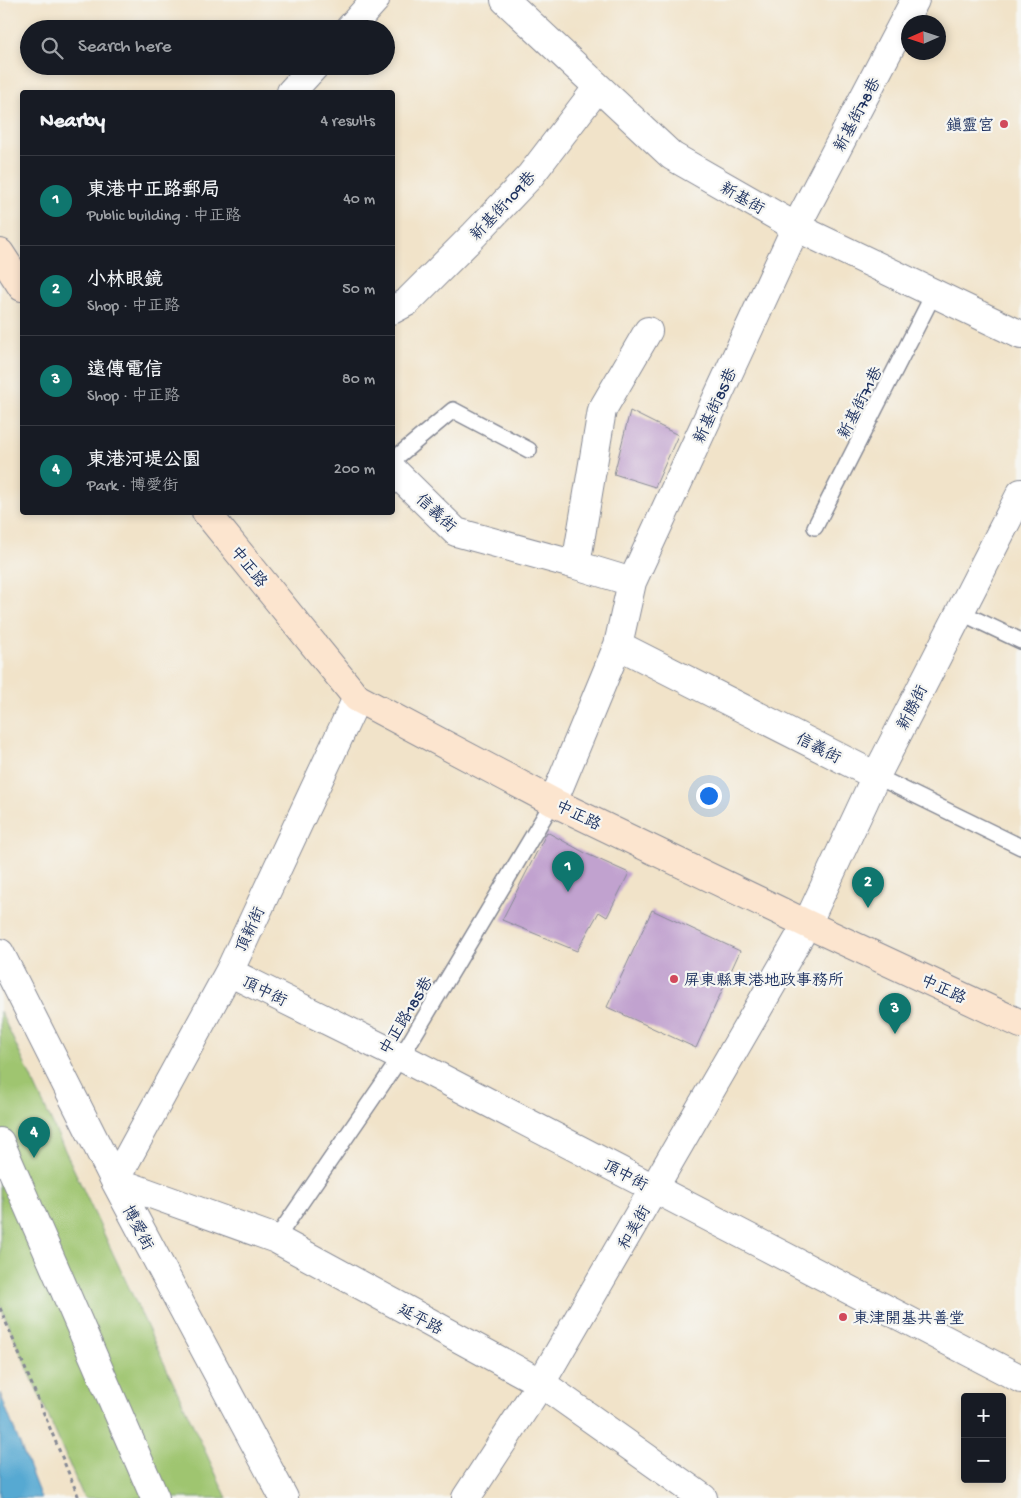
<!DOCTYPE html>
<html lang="en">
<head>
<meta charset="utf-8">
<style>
	:root { --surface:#171b24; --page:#20242c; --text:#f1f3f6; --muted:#9ea1a6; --line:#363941; --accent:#0f766e }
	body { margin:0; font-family:"Gochi Hand","LXGW WenKai TC",sans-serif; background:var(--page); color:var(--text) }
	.controls { position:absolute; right:15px; bottom:15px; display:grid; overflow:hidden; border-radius:5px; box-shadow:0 2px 8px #0003 }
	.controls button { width:45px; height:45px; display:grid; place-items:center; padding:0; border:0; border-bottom:1px solid var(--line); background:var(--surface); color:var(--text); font:25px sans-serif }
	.compass { position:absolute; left:901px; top:15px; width:45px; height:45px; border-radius:50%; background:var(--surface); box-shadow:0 2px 8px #0003; rotate:267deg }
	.you { position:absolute; left:708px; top:795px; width:18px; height:18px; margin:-12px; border:4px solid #fff; border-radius:50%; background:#1a73e8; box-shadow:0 0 0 8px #1a73e833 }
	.badge { display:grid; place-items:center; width:32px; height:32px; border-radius:50%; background:var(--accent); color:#fff; font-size:16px; font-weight:700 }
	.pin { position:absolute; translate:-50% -41px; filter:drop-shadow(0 1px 2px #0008) }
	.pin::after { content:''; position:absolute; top:26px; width:18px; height:15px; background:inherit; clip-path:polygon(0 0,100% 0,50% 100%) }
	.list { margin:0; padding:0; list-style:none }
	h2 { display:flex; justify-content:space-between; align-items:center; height:65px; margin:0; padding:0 20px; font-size:21px }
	h2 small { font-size:16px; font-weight:400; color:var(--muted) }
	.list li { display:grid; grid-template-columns:32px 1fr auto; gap:15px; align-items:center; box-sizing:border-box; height:90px; padding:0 20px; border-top:1px solid var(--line) }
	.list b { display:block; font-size:19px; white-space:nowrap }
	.list p { margin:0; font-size:16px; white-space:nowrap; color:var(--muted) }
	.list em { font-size:16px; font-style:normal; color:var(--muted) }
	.icon { flex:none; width:28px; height:28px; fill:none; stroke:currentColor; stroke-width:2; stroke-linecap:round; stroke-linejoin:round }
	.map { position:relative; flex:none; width:1021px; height:1498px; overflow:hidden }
	.search { position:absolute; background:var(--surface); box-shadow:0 2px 8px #0003; left:20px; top:20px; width:375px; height:55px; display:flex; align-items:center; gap:12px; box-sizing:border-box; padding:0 18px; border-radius:28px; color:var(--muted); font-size:19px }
	.panel { position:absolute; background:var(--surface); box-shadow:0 2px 8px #0003; left:20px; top:90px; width:375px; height:425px; border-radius:5px }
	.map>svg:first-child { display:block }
</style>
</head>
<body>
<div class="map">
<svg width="1021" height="1498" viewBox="0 0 1021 1498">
	<rect width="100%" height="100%" fill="#f6f6f2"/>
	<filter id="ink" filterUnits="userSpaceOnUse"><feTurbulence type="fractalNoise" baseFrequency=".02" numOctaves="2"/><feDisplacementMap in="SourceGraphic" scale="10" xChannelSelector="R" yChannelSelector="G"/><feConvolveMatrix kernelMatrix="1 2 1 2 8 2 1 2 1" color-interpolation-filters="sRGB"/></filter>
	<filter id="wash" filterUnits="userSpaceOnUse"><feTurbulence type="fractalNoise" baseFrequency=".0096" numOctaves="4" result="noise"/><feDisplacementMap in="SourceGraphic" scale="20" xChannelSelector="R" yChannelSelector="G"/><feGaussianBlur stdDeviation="1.12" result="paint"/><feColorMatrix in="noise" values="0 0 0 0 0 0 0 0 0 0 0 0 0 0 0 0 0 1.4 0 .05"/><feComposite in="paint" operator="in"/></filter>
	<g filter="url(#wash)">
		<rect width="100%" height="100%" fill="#f1e3c9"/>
		<!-- green -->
		<path fill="#9fc570" stroke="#5d7a67" d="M 0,1011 L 227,1498 L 84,1498 L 0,1305 Z"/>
		<!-- water -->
		<path fill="#57a9d2" stroke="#396c98" d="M 0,1393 L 41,1498 L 0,1498 Z"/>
		<g id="blocks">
			<!-- building -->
			<path fill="#c1a2cf" d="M 630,411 L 678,435 L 655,487 L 614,474 Z
				M 547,832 L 587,854 L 629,873 L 607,917 L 599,912 L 577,951 L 502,920 Z
				M 652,910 L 740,951 L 696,1048 L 607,1007 Z"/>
		</g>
	</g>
	<g filter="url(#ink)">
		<use href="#blocks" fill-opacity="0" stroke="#868994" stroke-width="1"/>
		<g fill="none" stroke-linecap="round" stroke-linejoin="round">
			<defs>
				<path id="service" d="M 392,461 L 453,410 L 529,450
					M 815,527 L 934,293
					M 960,612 L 1021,641
					M 876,776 L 1021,847
					M 276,1239 L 401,1057 L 553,802"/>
				<path id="minor" d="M 505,0 L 672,156 L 796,227 L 1021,335
					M 349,29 L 375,0
					M 291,92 L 315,66
					M 392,310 L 407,302 L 474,235 L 530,176 L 598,87
					M 392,469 L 456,532 L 576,565
					M 632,582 L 576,565 L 602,410 L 648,331
					M 618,645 L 876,776
					M 357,698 L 229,972 L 115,1181 L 276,1239 L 541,1383 L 703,1498
					M 553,802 L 618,645 L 632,582 L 796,227 L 915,0
					M 0,953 L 115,1181 L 284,1498
					M 229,972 L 401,1057 L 1021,1379
					M 0,1142 L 155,1498
					M 466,1498 L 541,1383 L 807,924 L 876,776 L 1021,493"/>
				<path id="secondary" d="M 0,253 L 22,287
					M 206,512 L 357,698 L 553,802 L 807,924 L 1021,1024"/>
			</defs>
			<!-- service casing -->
			<use href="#service" stroke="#868994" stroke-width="18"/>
			<!-- minor casing -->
			<use href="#minor" stroke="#868994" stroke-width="30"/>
			<!-- secondary casing -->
			<use href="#secondary" stroke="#868994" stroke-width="30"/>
			<!-- path -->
			<path stroke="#868994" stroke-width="3" stroke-dasharray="4 4" stroke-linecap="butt" d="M 0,1308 L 79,1498"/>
			<!-- service -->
			<use href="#service" stroke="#fff" stroke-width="15"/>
			<!-- minor -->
			<use href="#minor" stroke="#fff" stroke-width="28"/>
			<!-- secondary -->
			<use href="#secondary" stroke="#fce5cf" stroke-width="28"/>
		</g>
	</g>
	<!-- markers -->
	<g fill="#d1495b" stroke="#f6f6f2" stroke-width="2">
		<circle cx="1004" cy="124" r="5"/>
		<circle cx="674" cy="979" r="5"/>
		<circle cx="843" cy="1317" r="5"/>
	</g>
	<g text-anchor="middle" stroke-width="4.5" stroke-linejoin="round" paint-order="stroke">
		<!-- street labels -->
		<g font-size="16" fill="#1b2f5e" stroke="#f6f6f2">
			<text transform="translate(856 114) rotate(-62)" y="6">新基街78巷</text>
			<text transform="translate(743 197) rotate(30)" y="6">新基街</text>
			<text transform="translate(502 205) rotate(-47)" y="6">新基街109巷</text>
			<text transform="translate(859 402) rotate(-63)" y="6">新基街71巷</text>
			<text transform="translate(714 405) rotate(-65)" y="6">新基街85巷</text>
			<text transform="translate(437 512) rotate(43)" y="6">信義街</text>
			<text transform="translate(250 566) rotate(51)" y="6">中正路</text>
			<text transform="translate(911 707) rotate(-63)" y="6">新勝街</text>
			<text transform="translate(819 747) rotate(27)" y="6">信義街</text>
			<text transform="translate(579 814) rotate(26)" y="6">中正路</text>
			<text transform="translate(249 929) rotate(-65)" y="6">頂新街</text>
			<text transform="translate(944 988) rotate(25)" y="6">中正路</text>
			<text transform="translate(265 990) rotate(26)" y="6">頂中街</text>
			<text transform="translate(405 1015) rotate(-59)" y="6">中正路185巷</text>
			<text transform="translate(626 1174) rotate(28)" y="6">頂中街</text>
			<text transform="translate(139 1227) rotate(62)" y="6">博愛街</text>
			<text transform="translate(633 1227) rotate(-60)" y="6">和美街</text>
			<text transform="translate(421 1318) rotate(28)" y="6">延平路</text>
		</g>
		<!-- poi labels -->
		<g font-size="16" fill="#1b2f5e" stroke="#f6f6f2" text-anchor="start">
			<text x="994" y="130" text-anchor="end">鎮靈宮</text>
			<text x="684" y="985">屏東縣東港地政事務所</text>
			<text x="853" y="1323">東津開基共善堂</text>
		</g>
	</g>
</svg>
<div class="controls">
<button>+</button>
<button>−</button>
</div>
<svg class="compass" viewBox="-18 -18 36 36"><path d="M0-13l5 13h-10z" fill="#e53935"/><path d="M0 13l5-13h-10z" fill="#9ea1a6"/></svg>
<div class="you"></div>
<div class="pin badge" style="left:568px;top:892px">1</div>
<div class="pin badge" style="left:868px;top:908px">2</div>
<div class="pin badge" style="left:895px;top:1034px">3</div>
<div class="pin badge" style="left:34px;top:1158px">4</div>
<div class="search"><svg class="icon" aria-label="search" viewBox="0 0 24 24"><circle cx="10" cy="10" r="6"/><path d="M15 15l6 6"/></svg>Search here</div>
<section class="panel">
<h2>Nearby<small>4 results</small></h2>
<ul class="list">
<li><span class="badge">1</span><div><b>東港中正路郵局</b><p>Public building · 中正路</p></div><em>40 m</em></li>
<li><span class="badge">2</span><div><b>小林眼鏡</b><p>Shop · 中正路</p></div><em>50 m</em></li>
<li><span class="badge">3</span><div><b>遠傳電信</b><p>Shop · 中正路</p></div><em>80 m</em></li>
<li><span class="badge">4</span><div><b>東港河堤公園</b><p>Park · 博愛街</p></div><em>200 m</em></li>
</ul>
</section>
</div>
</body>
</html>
